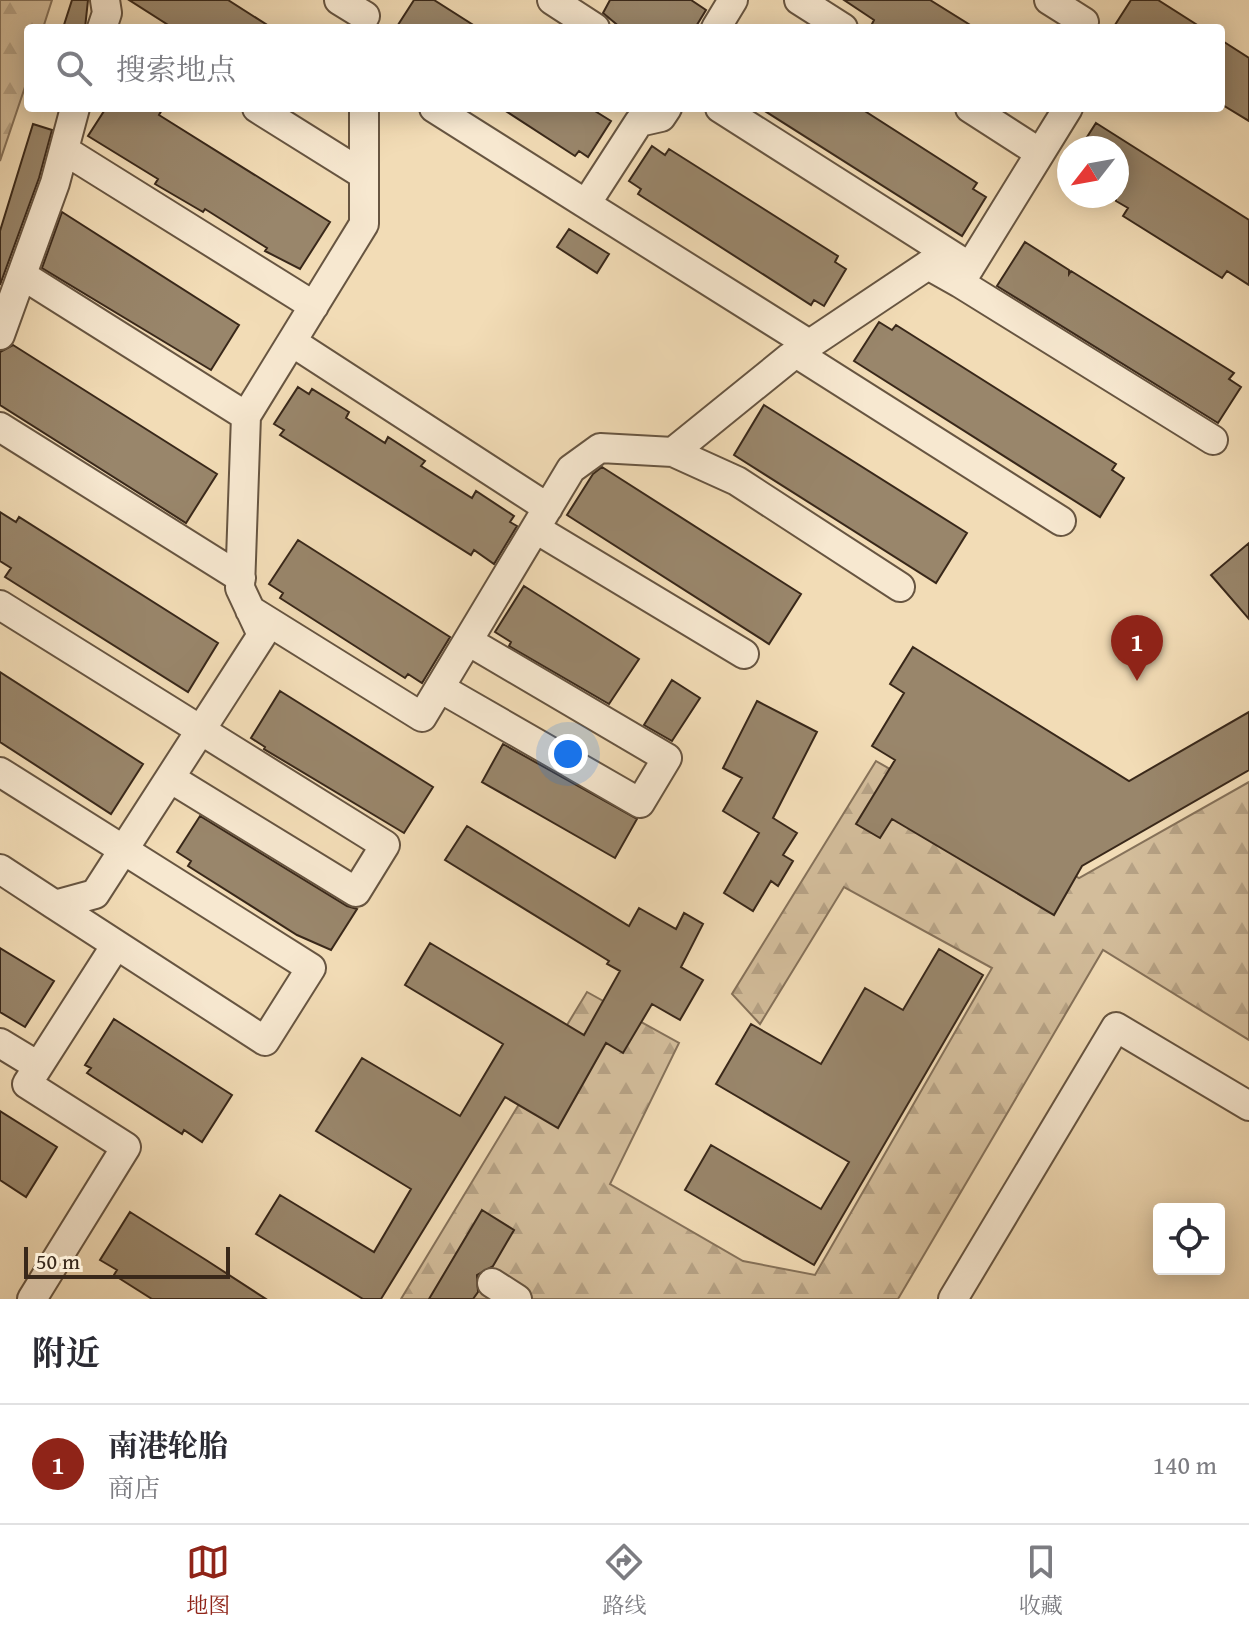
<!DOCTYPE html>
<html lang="zh">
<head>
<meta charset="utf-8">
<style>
	:root { --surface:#fff; --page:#f7f7f7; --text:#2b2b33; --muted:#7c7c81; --line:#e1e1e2; --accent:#8f2418 }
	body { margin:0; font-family:"Gentium Book Plus","Noto Serif SC",serif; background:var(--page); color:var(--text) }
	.controls { position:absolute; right:24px; bottom:24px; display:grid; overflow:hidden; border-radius:8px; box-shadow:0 4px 20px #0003 }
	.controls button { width:72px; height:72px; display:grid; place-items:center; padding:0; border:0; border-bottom:2px solid var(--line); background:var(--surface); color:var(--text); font:40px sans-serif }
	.compass { position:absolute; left:1057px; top:136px; width:72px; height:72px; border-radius:50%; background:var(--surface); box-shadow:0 4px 20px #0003; rotate:239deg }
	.scale { position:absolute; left:24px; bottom:20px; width:206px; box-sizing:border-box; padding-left:8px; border:4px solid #39281a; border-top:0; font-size:22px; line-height:28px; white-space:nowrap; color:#39281a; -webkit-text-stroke:6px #f7e8d0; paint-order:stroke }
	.you { position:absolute; left:568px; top:754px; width:28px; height:28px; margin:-20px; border:6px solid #fff; border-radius:50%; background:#1a73e8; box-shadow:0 0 0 12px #1a73e833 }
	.badge { display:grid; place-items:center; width:52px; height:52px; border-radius:50%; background:var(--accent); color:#fff; font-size:26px; font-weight:700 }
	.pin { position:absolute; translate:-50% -66px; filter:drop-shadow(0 2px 4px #0008) }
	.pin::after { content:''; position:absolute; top:42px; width:28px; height:24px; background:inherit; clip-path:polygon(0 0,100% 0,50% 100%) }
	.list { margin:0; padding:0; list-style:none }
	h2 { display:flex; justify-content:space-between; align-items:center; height:104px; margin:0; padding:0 32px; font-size:34px }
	h2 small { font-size:26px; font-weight:400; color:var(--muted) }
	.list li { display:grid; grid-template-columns:52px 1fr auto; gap:24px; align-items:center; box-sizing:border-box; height:120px; padding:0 32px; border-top:2px solid var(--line) }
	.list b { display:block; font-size:30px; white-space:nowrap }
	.list p { margin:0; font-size:26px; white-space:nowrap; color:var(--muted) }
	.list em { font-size:26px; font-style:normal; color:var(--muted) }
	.icon { flex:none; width:44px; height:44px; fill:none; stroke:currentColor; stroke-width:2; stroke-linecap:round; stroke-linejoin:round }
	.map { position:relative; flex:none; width:1249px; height:1299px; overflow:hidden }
	.search { position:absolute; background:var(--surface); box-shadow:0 4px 20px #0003; left:24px; right:24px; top:24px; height:88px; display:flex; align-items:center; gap:20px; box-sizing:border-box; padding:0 28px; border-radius:8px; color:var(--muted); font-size:30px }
	.sheet { height:224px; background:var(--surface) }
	nav { display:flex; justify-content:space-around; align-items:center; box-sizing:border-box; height:112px; border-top:2px solid var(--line); background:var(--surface); font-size:22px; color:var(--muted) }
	nav a { display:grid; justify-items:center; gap:4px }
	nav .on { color:var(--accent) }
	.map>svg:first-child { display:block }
</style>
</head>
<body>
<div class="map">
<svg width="1249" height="1299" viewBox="0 0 1249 1299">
	<defs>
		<pattern id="forest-firs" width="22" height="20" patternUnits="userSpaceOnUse" patternTransform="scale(2)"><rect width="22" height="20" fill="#d3bd9b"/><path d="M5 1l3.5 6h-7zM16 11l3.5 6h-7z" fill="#b6a285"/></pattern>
	</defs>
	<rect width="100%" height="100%" fill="#f2dcb6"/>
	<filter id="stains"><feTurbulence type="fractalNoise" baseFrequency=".0025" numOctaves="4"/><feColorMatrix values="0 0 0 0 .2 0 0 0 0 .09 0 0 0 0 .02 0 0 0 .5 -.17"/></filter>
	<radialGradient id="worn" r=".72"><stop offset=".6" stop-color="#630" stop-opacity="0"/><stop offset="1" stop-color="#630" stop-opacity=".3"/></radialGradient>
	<!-- forest -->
	<path fill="url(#forest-firs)" stroke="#86725a" stroke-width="2" d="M 0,0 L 52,0 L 43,28 L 28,28 L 28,78 L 0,161 Z
		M 876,761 L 1079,878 L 1249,782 L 1249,1040 L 1103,950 L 898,1299 L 401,1299 L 587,992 L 679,1043 L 610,1184 L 743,1261 L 815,1275 L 992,968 L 844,887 L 760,1024 L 732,994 Z"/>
	<!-- building -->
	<path fill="#99866b" stroke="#39281a" stroke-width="2" d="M 72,0 L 88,0 L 85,28 L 63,28 Z
		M 129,0 L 228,0 L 272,28 L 173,28 Z
		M 414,0 L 434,0 L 478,28 L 396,28 Z
		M 610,0 L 691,0 L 706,10 L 695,28 L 621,28 L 603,13 Z
		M 844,0 L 930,0 L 975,28 L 870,28 L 874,20 Z
		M 1131,0 L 1158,0 L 1202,28 L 1113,28 Z
		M 1221,40 L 1249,58 L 1249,121 L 1221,104 Z
		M 106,108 L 163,108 L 159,115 L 330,222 L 300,269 L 265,251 L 267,248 L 205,209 L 203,212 L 155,184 L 158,179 L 88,136 Z
		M 501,108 L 590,108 L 611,121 L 588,157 L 579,151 L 575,156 Z
		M 760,108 L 860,108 L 977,183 L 973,189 L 986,197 L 962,236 Z
		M 1096,123 L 1249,220 L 1249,285 L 1227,271 L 1222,278 L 1123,216 L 1128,208 L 1116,201 L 1117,148 L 1080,148 Z
		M 33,124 L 52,130 L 39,178 L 0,285 L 0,231 Z
		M 652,146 L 665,155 L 669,149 L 838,256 L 835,262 L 846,269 L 824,306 L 814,300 L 811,305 L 638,194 L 641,189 L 629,181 Z
		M 62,212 L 239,325 L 211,370 L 42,268 Z
		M 569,229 L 609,254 L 597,273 L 557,247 Z
		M 1025,242 L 1069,270 L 1069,274 L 1071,271 L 1234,373 L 1229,379 L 1241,387 L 1218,423 L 997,286 Z
		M 879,322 L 892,330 L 896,325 L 1116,464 L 1112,470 L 1124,478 L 1100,517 L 854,361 Z
		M 13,345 L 217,474 L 186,523 L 0,405 L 0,352 Z
		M 298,387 L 309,394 L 312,389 L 349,412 L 346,418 L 385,443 L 388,437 L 425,461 L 421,466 L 472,498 L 476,491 L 514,516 L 510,522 L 517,526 L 494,564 L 474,550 L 471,555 L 280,435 L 284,430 L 274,424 Z
		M 764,405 L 967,533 L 936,583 L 734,455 Z
		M 602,467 L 801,594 L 769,644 L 567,515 L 593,474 Z
		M 0,512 L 16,522 L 19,517 L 218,643 L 188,692 L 5,577 L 11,568 L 0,561 Z
		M 298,540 L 450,637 L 422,683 L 408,674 L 405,678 L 280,598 L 283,593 L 269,584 Z
		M 1249,543 L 1249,619 L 1211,575 Z
		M 524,586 L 639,659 L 609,704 L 509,646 L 511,642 L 495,632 Z
		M 913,647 L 1129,781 L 1249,712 L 1249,770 L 1082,866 L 1054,915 L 892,819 L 880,838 L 856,824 L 895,760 L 872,746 L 904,693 L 890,684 Z
		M 0,672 L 143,764 L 111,814 L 0,742 Z
		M 672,680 L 700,698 L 672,741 L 644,725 Z
		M 280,691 L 433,787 L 404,833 L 264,749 L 265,747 L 251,738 Z
		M 757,701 L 817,732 L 773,818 L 797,833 L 783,855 L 793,861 L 778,886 L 771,881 L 753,911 L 724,893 L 759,833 L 723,811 L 742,778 L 723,768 Z
		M 503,744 L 637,819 L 615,858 L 482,782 Z
		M 200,816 L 347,906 L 357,909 L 331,950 L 297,935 L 188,866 L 191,861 L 177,852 Z
		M 467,826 L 629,926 L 639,908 L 676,929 L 684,913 L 703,924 L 681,967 L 703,980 L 680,1020 L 652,1004 L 623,1053 L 606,1043 L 558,1128 L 505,1097 L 381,1299 L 363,1299 L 256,1234 L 280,1195 L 374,1252 L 411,1189 L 316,1131 L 362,1058 L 460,1116 L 503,1044 L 405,985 L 430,943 L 584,1035 L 620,971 L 607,964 L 609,961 L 445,860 Z
		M 0,948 L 54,981 L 25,1027 L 0,1012 Z
		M 939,949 L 983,975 L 814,1265 L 685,1190 L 711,1145 L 821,1209 L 849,1162 L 716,1084 L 751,1024 L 821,1064 L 865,988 L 903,1010 Z
		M 114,1019 L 232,1095 L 202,1142 L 184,1130 L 182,1134 L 87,1073 L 91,1068 L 85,1065 Z
		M 0,1111 L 57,1147 L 26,1197 L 0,1180 Z
		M 482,1210 L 514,1230 L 493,1266 L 477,1275 L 478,1292 L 473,1299 L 429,1299 Z
		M 130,1212 L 206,1260 L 266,1299 L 152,1299 L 114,1275 L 117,1270 L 100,1260 Z"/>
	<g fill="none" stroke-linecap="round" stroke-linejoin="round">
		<defs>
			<path id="minor" d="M 339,0 L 365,16
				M 552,0 L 595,28
				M 799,0 L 843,28
				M 1049,0 L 1084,22
				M 102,28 L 107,13 L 105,0
				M 716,28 L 733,0
				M 257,108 L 364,175
				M 434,108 L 586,204 L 639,122 L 661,117 L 667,108
				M 720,108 L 970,267
				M 970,108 L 1040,153
				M 64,150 L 314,306
				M 586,204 L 809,344
				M 22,275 L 246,416
				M 960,283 L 1213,440
				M 0,335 L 55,183 L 75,108
				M 292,342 L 548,508
				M 796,353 L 1061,521
				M 0,427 L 241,578
				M 673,452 L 737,481 L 900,587
				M 536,529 L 744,654
				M 0,605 L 385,845 L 356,892 L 170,778
				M 250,610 L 422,717 L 571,469 L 600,448 L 673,452 L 789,358 L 928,265 L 960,283 L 1068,108
				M 440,688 L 640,803 L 667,758 L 468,641
				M 0,772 L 311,968 L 265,1041 L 55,905
				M 0,869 L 55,905 L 95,894 L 262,635 L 240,588 L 246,416 L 364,224 L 364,108
				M 0,1043 L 38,1066
				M 492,1283 L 517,1299
				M 32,1299 L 126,1147 L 27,1084 L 116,945
				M 953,1299 L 1116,1027 L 1249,1106"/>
		</defs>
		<!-- minor casing -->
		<use href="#minor" stroke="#675541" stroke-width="32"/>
		<!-- minor -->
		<use href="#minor" stroke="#f7e8d0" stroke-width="28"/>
	</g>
	<rect width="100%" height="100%" filter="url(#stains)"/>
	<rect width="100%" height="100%" fill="url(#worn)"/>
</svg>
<div class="controls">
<button><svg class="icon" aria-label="locate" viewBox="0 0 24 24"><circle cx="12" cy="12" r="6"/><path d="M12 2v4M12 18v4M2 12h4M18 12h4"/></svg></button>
</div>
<svg class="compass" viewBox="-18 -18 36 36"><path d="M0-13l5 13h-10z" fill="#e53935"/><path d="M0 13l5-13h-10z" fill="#7c7c81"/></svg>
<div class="scale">50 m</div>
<div class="you"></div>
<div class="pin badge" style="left:1137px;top:681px">1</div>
<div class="search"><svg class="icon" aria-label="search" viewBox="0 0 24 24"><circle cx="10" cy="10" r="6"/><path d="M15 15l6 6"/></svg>搜索地点</div>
</div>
<section class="sheet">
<h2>附近<small></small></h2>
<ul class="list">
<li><span class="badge">1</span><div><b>南港轮胎</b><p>商店</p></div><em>140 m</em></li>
</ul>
</section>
<nav>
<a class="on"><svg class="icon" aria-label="map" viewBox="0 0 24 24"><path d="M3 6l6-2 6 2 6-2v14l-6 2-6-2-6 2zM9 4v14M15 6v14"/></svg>地图</a>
<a><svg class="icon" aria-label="directions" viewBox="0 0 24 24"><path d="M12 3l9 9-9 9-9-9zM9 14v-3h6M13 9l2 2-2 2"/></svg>路线</a>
<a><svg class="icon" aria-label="saved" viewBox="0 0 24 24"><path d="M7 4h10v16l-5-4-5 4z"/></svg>收藏</a>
</nav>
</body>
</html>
